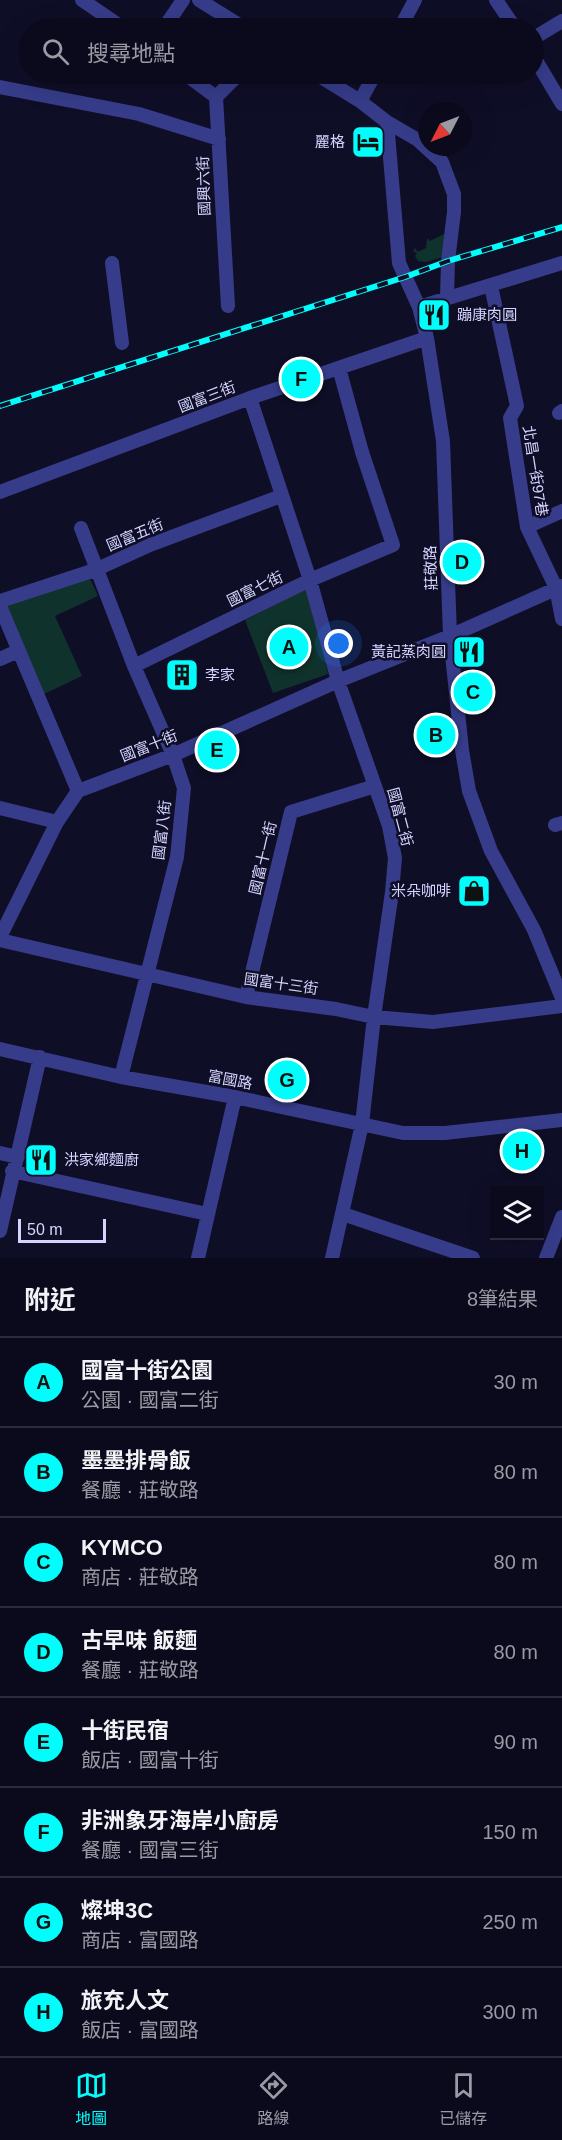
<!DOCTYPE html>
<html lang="zh-TW">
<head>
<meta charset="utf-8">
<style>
	:root { --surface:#0b0a1d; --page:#141326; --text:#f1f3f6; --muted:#9a9aa4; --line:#2b2b3b; --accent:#00fffc }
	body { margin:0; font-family:Helvetica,"Noto Sans TC",sans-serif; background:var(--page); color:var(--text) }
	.controls { position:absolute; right:18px; bottom:18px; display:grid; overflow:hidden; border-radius:0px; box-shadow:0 6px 24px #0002 }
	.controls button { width:54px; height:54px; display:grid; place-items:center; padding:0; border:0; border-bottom:2px solid var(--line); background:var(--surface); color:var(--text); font:30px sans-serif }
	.compass { position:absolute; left:418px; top:102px; width:54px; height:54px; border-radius:50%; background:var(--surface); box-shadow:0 6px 24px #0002; rotate:228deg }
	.scale { position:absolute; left:18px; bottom:15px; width:88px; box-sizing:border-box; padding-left:6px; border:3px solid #d4d4ff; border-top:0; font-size:16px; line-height:21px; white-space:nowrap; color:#d4d4ff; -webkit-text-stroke:4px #0f0e27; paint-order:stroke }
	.you { position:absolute; left:339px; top:644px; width:21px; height:21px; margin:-15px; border:4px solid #fff; border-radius:50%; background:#1a73e8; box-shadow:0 0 0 9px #1a73e833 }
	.badge { display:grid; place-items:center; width:39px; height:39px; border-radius:50%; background:var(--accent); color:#111; font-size:20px; font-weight:700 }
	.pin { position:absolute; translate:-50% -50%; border:3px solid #fff; box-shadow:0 2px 6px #0006 }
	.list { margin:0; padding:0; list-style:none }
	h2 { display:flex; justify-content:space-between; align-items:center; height:78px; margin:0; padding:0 24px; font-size:26px }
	h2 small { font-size:20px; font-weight:400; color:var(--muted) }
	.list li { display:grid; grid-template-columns:39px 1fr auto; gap:18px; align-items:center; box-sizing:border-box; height:90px; padding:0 24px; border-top:2px solid var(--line) }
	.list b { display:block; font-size:22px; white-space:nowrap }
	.list p { margin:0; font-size:20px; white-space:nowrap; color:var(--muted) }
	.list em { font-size:20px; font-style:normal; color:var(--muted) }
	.icon { flex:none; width:33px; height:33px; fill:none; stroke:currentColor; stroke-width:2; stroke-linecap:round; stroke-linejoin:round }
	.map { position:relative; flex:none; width:562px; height:1258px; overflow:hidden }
	.search { position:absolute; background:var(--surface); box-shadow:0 6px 24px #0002; left:18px; right:18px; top:18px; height:66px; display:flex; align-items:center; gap:15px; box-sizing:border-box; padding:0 21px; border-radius:33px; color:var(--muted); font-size:22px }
	.sheet { height:798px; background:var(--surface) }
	nav { display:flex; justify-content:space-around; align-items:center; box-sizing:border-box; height:84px; border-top:2px solid var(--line); background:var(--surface); font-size:16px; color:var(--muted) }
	nav a { display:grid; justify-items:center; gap:3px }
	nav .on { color:var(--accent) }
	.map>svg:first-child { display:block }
</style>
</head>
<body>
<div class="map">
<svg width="562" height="1258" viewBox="0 0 562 1258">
	<rect width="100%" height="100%" fill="#0f0e27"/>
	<!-- green -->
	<path fill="#10322d" d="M 446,233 L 446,256 L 426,262 L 418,261 L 415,256 L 417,253 L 413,251 L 415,248 L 418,252 L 426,248 L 427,238 L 430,241 Z
		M 87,572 L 98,596 L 55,616 L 82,676 L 42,695 L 3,602 Z
		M 308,588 L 328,674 L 273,693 L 245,620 Z"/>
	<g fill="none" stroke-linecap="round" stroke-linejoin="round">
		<!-- minor -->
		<path stroke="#363c89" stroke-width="14" d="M 82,0 L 123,28
			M 199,0 L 244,28
			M 496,0 L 515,28
			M 164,28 L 183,0
			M 400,28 L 415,0
			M 534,38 L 562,21
			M 534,57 L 562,104
			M 185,74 L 216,97
			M 316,74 L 360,101 L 387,122 L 418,140 L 442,162 L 454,194 L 454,212 L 448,261 L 447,298
			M 0,87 L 139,114 L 219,139
			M 360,101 L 375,74
			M 387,122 L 399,263 L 419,307 L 427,338 L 443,441 L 450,636 L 462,750 L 469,791 L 491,851 L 534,930 L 562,998
			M 112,263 L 122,343
			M 491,286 L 517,406 L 510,418 L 527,527 L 556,588 L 562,619
			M 228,306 L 216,97 L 239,74
			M 419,307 L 562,263
			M 250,398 L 310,580 L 338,681 L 389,826 L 395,858 L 392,892 L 374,1017 L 362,1124 L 332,1258
			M 559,413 L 562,411
			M 0,492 L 250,398 L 427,338
			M 527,527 L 562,511
			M 81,528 L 134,666 L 173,755 L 184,788 L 177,857 L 121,1077
			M 0,601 L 95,570 L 150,545 L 281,496
			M 0,606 L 78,791
			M 0,659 L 18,651
			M 134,666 L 310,580 L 393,545 L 362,452 L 339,368
			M 0,808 L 57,822
			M 555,825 L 562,823
			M 0,937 L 57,822 L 78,791 L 173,755 L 338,681 L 450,636 L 562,586
			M 0,940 L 246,997 L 336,1009 L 374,1017 L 433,1022 L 562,1006
			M 246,997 L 291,812 L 375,786
			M 0,1049 L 121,1077 L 235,1097 L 403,1133 L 445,1133 L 562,1120
			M 0,1153 L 18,1157
			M 12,1171 L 207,1214
			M 343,1214 L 473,1258
			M 0,1231 L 40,1057
			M 198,1258 L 235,1097
			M 546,1258 L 562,1217"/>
		<defs>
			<path id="rail" d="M 0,406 L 405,277 L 448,261 L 562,227"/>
		</defs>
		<!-- rail casing -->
		<use href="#rail" stroke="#00fffc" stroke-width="6"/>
		<!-- rail -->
		<use href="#rail" stroke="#0f0e27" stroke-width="4" stroke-dasharray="11" stroke-linecap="butt"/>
	</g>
	<!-- icons -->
	<defs>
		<symbol id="hotel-square" viewBox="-11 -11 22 22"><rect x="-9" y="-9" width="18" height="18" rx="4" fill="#00fffc" stroke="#0f0e27"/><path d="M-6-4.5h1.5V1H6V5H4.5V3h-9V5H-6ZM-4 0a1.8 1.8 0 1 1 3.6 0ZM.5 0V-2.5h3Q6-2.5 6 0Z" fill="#111"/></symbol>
		<symbol id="restaurant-square" viewBox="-11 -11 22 22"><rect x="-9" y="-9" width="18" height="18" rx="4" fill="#00fffc" stroke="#0f0e27"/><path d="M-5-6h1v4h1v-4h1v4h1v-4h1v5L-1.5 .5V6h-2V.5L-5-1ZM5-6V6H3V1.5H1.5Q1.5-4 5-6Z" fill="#111"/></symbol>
		<symbol id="building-square" viewBox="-11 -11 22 22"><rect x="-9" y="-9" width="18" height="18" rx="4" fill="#00fffc" stroke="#0f0e27"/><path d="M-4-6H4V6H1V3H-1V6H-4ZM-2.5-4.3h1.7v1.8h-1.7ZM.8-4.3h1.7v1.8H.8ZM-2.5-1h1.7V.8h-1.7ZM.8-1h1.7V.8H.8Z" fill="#111"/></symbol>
		<symbol id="shop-square" viewBox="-11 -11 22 22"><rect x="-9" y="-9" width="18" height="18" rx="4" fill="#00fffc" stroke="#0f0e27"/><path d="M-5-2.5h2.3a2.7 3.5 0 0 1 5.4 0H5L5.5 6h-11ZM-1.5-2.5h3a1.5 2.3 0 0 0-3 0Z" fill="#111"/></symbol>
	</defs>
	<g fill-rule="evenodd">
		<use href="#hotel-square" x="349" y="123" width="38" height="38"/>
		<use href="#restaurant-square" x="415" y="296" width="38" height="38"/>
		<use href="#restaurant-square" x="450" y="633" width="38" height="38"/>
		<use href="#building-square" x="163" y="656" width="38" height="38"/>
		<use href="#shop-square" x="455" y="872" width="38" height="38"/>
		<use href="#restaurant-square" x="22" y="1141" width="38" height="38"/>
	</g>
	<g text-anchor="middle" stroke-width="5" stroke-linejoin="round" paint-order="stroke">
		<!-- poi labels -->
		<g font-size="15" fill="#d4d4ff" stroke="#0f0e27" text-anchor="end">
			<text x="345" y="147">麗格</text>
			<text x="457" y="320" text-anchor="start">蹦康肉圓</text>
			<text x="446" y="657">黃記蒸肉圓</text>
			<text x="205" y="680" text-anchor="start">李家</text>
			<text x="451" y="896">米朵咖啡</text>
			<text x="64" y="1165" text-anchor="start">洪家鄉麵廚</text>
		</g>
		<!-- street labels -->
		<g font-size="15" fill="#d4d4ff" stroke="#0f0e27">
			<text transform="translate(204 186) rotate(-92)" y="5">國興六街</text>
			<text transform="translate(207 397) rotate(-21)" y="5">國富三街</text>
			<text transform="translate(535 471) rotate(81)" y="5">北昌一街97巷</text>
			<text transform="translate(135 535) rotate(-23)" y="5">國富五街</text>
			<text transform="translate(431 568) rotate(-92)" y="5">莊敬路</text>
			<text transform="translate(255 589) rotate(-26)" y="5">國富七街</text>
			<text transform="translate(149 746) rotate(-22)" y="5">國富十街</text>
			<text transform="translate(400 817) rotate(75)" y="5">國富二街</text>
			<text transform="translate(162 830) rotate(-83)" y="5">國富八街</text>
			<text transform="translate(263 858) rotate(-77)" y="5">國富十一街</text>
			<text transform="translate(281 984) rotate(8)" y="5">國富十三街</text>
			<text transform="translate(230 1080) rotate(11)" y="5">富國路</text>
		</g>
	</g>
</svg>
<div class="controls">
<button><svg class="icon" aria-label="layers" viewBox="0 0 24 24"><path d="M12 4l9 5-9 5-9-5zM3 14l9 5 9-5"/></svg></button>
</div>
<svg class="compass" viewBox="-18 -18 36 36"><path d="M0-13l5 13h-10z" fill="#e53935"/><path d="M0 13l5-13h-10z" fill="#9a9aa4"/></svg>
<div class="scale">50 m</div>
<div class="you"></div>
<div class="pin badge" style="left:289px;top:647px">A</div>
<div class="pin badge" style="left:436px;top:735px">B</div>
<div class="pin badge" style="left:473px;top:692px">C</div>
<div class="pin badge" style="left:462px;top:562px">D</div>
<div class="pin badge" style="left:217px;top:750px">E</div>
<div class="pin badge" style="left:301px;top:379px">F</div>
<div class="pin badge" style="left:287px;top:1080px">G</div>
<div class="pin badge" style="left:522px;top:1151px">H</div>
<div class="search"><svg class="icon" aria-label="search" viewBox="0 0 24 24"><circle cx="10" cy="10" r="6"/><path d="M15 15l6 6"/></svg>搜尋地點</div>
</div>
<section class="sheet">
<h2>附近<small>8筆結果</small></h2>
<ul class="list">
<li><span class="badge">A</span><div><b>國富十街公園</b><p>公園 · 國富二街</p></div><em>30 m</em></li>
<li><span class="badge">B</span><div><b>墨墨排骨飯</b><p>餐廳 · 莊敬路</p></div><em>80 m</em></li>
<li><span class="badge">C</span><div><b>KYMCO</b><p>商店 · 莊敬路</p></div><em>80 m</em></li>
<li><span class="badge">D</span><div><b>古早味 飯麵</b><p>餐廳 · 莊敬路</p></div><em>80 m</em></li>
<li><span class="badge">E</span><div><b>十街民宿</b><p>飯店 · 國富十街</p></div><em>90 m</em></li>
<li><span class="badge">F</span><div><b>非洲象牙海岸小廚房</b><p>餐廳 · 國富三街</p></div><em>150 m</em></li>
<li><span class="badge">G</span><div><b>燦坤3C</b><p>商店 · 富國路</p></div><em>250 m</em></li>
<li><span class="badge">H</span><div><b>旅充人文</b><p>飯店 · 富國路</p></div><em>300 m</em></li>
</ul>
</section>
<nav>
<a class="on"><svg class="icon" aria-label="map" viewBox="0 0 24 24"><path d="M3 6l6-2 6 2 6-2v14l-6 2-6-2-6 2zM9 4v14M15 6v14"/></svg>地圖</a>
<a><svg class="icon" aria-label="directions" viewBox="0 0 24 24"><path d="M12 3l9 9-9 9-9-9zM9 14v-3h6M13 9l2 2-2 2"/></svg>路線</a>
<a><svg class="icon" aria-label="saved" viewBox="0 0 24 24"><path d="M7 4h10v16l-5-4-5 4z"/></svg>已儲存</a>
</nav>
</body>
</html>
